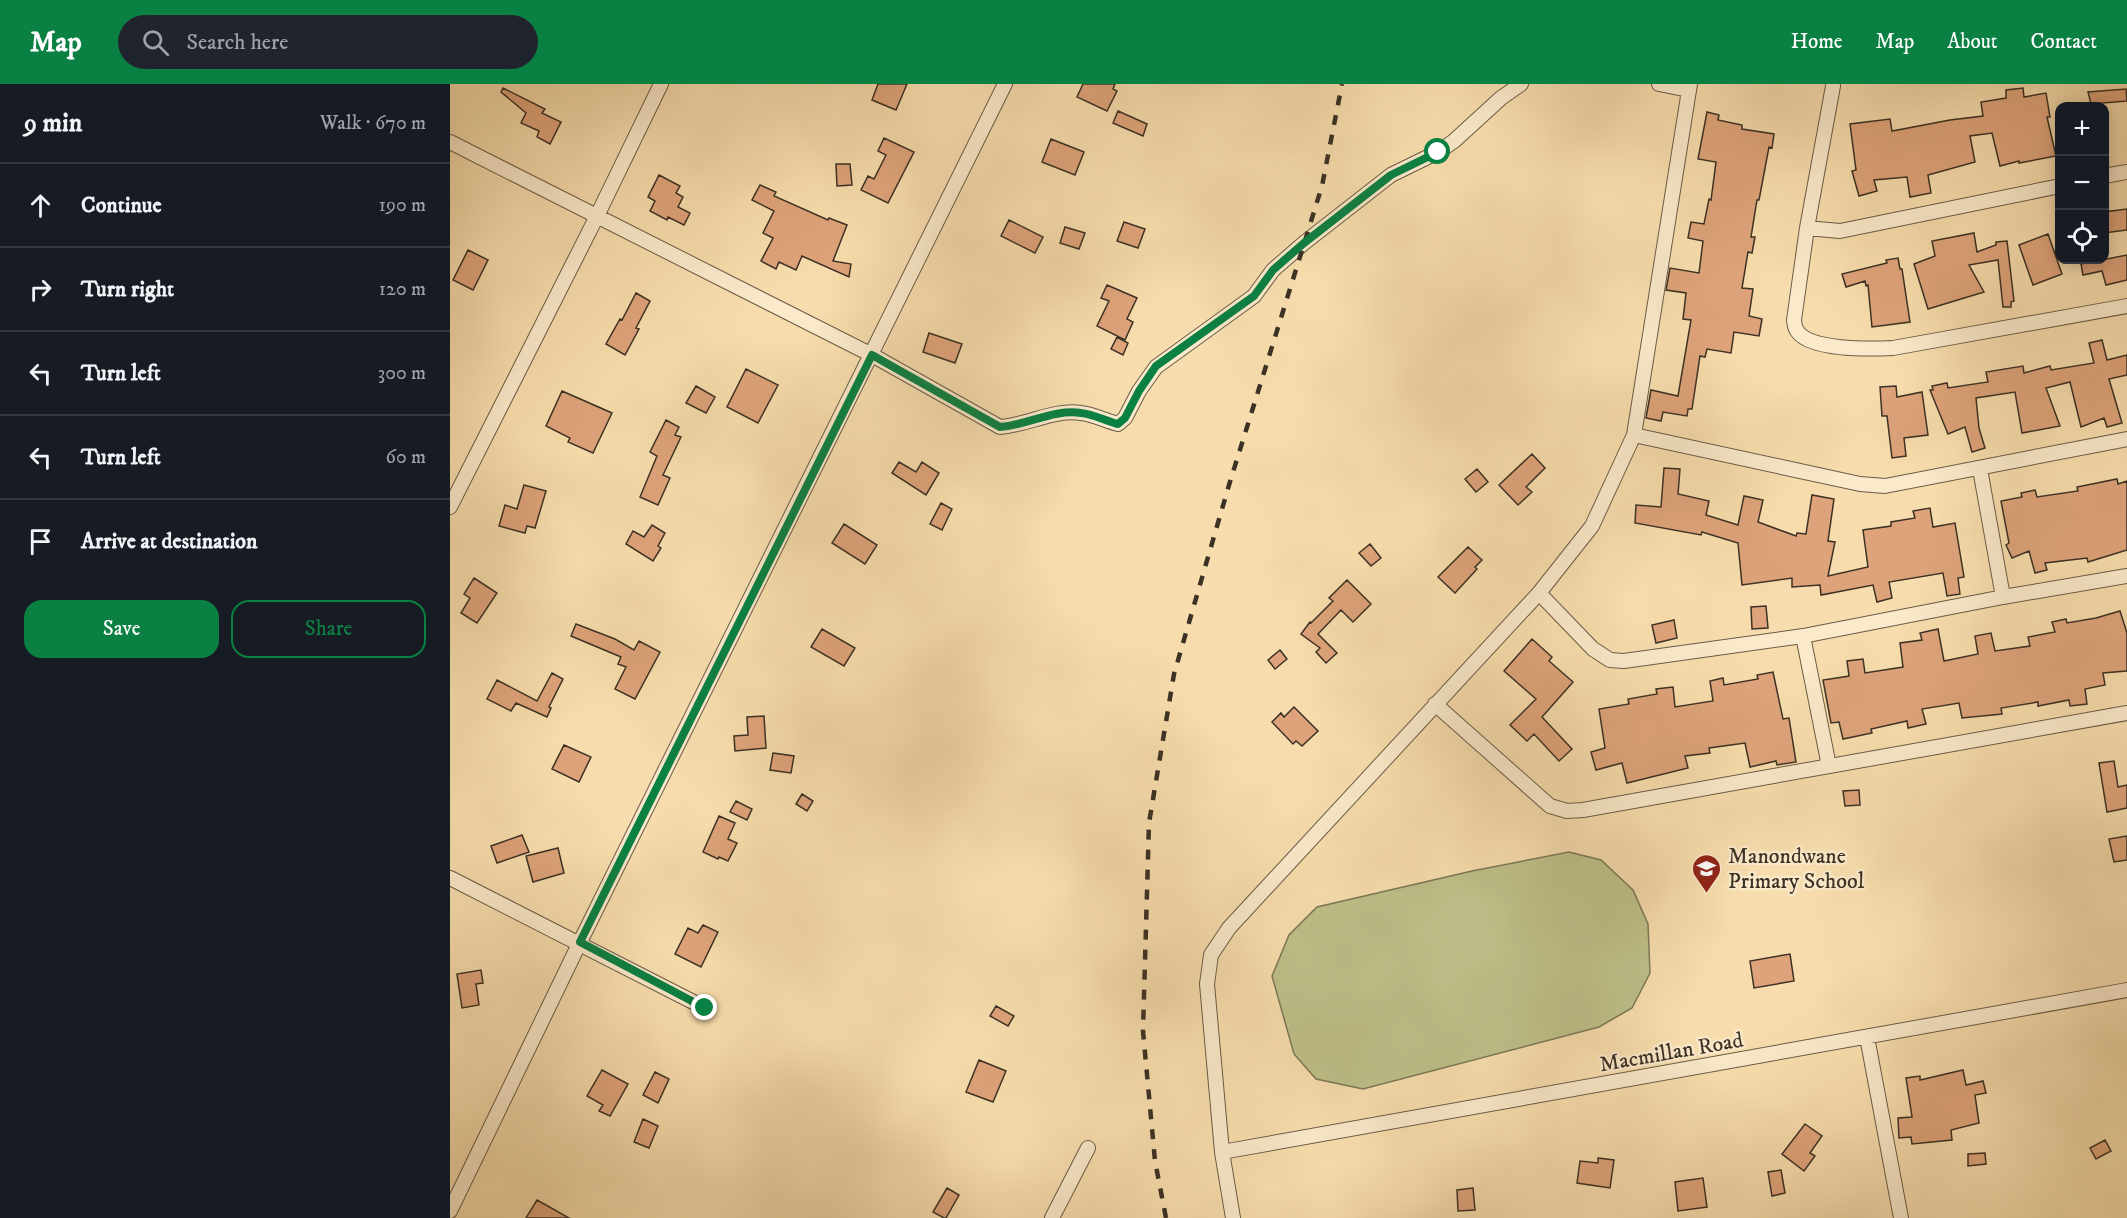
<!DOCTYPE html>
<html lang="en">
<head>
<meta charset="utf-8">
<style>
	:root { --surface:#171b24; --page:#20242c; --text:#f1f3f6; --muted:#9ea1a6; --line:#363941; --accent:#0b8043 }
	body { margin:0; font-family:"IM FELL DW Pica",serif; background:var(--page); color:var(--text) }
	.controls { position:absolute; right:18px; top:18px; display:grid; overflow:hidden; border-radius:12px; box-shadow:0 3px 15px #0003 }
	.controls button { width:54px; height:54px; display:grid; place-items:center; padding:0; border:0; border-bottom:2px solid var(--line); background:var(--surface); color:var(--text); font:30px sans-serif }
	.stop { position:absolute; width:18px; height:18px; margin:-14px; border:4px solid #0b8043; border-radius:50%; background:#fff }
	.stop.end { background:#0b8043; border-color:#fff; box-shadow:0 2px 6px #0008 }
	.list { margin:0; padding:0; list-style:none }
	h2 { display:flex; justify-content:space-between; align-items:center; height:78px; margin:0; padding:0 24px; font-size:26px }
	h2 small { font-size:20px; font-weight:400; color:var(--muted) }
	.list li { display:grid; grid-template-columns:39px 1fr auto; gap:18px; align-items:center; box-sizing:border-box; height:84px; padding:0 24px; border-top:2px solid var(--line) }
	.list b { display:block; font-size:22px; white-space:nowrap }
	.list em { font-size:20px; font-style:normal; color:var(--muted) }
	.actions { display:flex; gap:12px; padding:18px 24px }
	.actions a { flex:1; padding:14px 0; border:2px solid var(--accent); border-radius:18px; text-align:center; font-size:21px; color:var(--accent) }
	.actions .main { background:var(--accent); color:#fff }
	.icon { flex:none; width:33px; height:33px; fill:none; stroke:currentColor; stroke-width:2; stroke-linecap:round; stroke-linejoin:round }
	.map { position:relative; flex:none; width:1677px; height:1134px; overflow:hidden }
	header { display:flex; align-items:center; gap:36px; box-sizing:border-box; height:84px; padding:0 30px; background:var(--accent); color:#fff }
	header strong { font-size:28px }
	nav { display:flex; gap:33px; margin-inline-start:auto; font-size:21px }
	.search { width:420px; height:54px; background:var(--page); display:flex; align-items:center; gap:15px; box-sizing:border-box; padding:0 21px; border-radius:33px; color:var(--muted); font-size:22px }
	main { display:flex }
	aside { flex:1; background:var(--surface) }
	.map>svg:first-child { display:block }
</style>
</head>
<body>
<header>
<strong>Map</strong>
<div class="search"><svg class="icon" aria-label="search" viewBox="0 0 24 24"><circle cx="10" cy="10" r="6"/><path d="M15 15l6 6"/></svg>Search here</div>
<nav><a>Home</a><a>Map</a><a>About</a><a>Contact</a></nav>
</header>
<main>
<aside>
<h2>9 min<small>Walk · 670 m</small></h2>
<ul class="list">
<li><svg class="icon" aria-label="ahead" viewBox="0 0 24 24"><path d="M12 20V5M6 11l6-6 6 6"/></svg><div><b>Continue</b></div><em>190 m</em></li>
<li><svg class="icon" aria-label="right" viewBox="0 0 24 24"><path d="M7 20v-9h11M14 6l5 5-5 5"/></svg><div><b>Turn right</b></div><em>120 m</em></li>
<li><svg class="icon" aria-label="left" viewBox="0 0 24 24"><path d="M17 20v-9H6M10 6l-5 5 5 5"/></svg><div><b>Turn left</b></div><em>300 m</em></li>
<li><svg class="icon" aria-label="left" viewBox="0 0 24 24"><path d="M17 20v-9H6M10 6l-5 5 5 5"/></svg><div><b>Turn left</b></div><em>60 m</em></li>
<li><svg class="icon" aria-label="arrive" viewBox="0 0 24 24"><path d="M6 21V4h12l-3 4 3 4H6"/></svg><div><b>Arrive at destination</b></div></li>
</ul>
<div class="actions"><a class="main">Save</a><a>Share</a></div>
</aside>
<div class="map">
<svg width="1677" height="1134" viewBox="0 0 1677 1134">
	<rect width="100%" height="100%" fill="#f7ddad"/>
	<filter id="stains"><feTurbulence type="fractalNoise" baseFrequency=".00333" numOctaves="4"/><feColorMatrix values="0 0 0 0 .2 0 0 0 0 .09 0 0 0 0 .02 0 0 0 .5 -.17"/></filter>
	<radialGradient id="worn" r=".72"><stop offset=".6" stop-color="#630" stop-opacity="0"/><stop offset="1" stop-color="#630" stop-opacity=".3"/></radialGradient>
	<!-- garden -->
	<path fill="#bec089" stroke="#7c7856" stroke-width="1.5" d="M 1119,768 L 1151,776 L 1183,806 L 1198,840 L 1200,889 L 1182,924 L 1149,943 L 913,1005 L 866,995 L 844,970 L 822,892 L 839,851 L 867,823 L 1022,787 Z"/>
	<!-- building -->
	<path fill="#dea37a" stroke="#3b3124" stroke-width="1.5" d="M 428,0 L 457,0 L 446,26 L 422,16 Z
		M 633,0 L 665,0 L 663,5 L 667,7 L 657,27 L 627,13 Z
		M 53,4 L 95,25 L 92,29 L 111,38 L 100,60 L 87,53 L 89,47 L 71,39 L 76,29 L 51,8 Z
		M 1573,4 L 1574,13 L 1596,9 L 1600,33 L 1597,33 L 1606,72 L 1569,79 L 1569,77 L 1550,82 L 1542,49 L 1520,52 L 1525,78 L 1478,91 L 1481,109 L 1460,113 L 1457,93 L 1424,96 L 1427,107 L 1409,112 L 1402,87 L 1406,86 L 1400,40 L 1440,35 L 1442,47 L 1500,36 L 1533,32 L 1531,18 L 1556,14 L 1556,6 Z
		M 1676,5 L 1677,17 L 1641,20 L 1638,8 Z
		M 668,27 L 697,40 L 693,52 L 663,39 Z
		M 1257,28 L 1269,31 L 1268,36 L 1292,41 L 1292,45 L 1324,50 L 1322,64 L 1319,63 L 1309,116 L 1307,116 L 1301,153 L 1305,153 L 1302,169 L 1298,168 L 1292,204 L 1303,205 L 1299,232 L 1312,235 L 1309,252 L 1284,248 L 1281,269 L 1257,265 L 1255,273 L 1250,272 L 1242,325 L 1238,325 L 1237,332 L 1213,328 L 1211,337 L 1196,334 L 1201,306 L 1228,312 L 1241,236 L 1233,235 L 1236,209 L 1216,206 L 1220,184 L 1249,189 L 1253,157 L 1238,154 L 1241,138 L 1254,140 L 1259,115 L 1261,116 L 1266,78 L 1248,75 Z
		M 434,54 L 464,68 L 438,119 L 411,106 L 418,92 L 424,95 L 436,71 L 428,67 Z
		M 601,55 L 634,68 L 625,91 L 592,78 Z
		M 386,80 L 400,80 L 402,101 L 387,102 Z
		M 209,91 L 230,102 L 226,109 L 233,113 L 228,123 L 240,129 L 234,141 L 218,133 L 217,136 L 200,127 L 205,117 L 198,113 Z
		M 310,101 L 326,108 L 324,112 L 378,136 L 379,134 L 397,141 L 383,177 L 401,180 L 399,193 L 352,172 L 346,186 L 329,178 L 326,185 L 311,177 L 323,154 L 313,149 L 324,127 L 302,116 Z
		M 1677,125 L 1677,146 L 1654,149 L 1654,128 Z
		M 559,136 L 593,153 L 585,169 L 551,152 Z
		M 674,138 L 695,145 L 688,164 L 667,157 Z
		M 615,143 L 635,149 L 629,165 L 610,159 Z
		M 1524,149 L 1527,168 L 1546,161 L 1546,158 L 1557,157 L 1564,217 L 1561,218 L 1561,223 L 1553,223 L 1548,176 L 1519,181 L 1534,208 L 1478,225 L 1464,180 L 1485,172 L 1482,157 Z
		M 1598,150 L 1612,190 L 1583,201 L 1569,161 Z
		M 18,166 L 38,176 L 23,206 L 3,196 Z
		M 1677,171 L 1677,196 L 1656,201 L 1652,187 L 1633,191 L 1631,180 Z
		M 1448,174 L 1450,185 L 1452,185 L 1460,238 L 1422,243 L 1418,201 L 1416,202 L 1415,197 L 1396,203 L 1392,190 L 1437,179 L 1436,176 Z
		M 657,201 L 687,214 L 677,235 L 683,238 L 675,256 L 647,242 L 659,217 L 651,214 Z
		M 186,209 L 200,217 L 186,244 L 189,245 L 175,271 L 156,260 L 170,235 L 172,236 Z
		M 479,249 L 512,260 L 505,279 L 473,268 Z
		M 667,253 L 678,259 L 673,271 L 661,265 Z
		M 1652,256 L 1657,276 L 1677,271 L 1677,291 L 1659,295 L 1672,339 L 1657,343 L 1654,334 L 1631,343 L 1620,298 L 1596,304 L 1610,342 L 1572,349 L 1565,308 L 1526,314 L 1529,344 L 1535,364 L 1522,368 L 1515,343 L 1498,350 L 1480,306 L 1483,306 L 1482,302 L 1497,299 L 1498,304 L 1538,298 L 1536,288 L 1573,282 L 1574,289 L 1600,282 L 1601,286 L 1644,279 L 1639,259 Z
		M 296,285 L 328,301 L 308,339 L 277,323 Z
		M 246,302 L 265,313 L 256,329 L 236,319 Z
		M 1446,302 L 1447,313 L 1472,308 L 1478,351 L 1454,354 L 1456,372 L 1442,374 L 1437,332 L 1432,332 L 1430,303 Z
		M 112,307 L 162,329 L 143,369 L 118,358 L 120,354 L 96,342 Z
		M 216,336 L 229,343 L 225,351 L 231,353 L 213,391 L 220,394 L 208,421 L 190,413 L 207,372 L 200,368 Z
		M 1082,370 L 1095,384 L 1076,403 L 1082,408 L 1068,421 L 1049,401 Z
		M 449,378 L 466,388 L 472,378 L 489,389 L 476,411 L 442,389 Z
		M 1214,384 L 1230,385 L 1228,410 L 1259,417 L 1256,431 L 1288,441 L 1294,412 L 1313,416 L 1308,438 L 1346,452 L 1347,449 L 1356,450 L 1362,411 L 1384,415 L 1378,457 L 1385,458 L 1378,492 L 1418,483 L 1413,446 L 1441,442 L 1441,438 L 1465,434 L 1463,427 L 1480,424 L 1483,443 L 1505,439 L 1514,493 L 1508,494 L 1510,510 L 1497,512 L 1493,489 L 1439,498 L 1442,514 L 1427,518 L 1423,501 L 1371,511 L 1370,501 L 1342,503 L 1342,494 L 1292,501 L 1288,459 L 1252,448 L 1251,451 L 1185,439 L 1186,421 L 1211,423 Z
		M 1027,385 L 1038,398 L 1026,408 L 1015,395 Z
		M 1667,395 L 1668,400 L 1677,397 L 1677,466 L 1638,478 L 1637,474 L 1595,479 L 1597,486 L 1585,489 L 1579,467 L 1562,474 L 1556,461 L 1559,459 L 1551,417 L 1572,413 L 1571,409 L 1585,406 L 1587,413 L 1628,407 L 1627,403 Z
		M 74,401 L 96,407 L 85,444 L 77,442 L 75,449 L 49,442 L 55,421 L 67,425 Z
		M 491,419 L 502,425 L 492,446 L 480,440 Z
		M 394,440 L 427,461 L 415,480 L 382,459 Z
		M 202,441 L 215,449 L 208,462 L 211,464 L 203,477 L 176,460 L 183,447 L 194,453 Z
		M 920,460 L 931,474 L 921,482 L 909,469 Z
		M 1018,463 L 1032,476 L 1025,483 L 1027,485 L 1005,509 L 988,493 Z
		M 24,494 L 47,509 L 27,539 L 11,529 L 20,514 L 14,510 Z
		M 897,496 L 921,520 L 903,538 L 891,526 L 868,550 L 887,569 L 876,579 L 866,568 L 870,564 L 851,550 L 860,538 L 861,539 L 883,517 L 879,514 Z
		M 1316,522 L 1318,544 L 1302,545 L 1301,523 Z
		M 1670,527 L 1677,549 L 1677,587 L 1653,589 L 1655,601 L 1635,605 L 1637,620 L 1620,622 L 1619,616 L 1588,622 L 1588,618 L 1551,624 L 1552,630 L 1512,634 L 1509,619 L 1472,625 L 1476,640 L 1458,644 L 1457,637 L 1421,645 L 1422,649 L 1393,655 L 1389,638 L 1381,639 L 1373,596 L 1399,592 L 1397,577 L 1413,575 L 1415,589 L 1453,583 L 1450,559 L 1472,556 L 1470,549 L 1488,545 L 1494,577 L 1528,570 L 1525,552 L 1541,549 L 1545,567 L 1580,562 L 1578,553 L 1605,548 L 1602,538 L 1616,535 L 1617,539 L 1646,534 Z
		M 1224,536 L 1227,554 L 1206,559 L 1202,541 Z
		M 126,540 L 165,555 L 184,566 L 189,557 L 210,568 L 185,615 L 165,605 L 176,583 L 168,580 L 171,573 L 121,552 Z
		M 372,545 L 405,564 L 394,582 L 361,563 Z
		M 1082,555 L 1102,573 L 1099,577 L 1123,598 L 1092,633 L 1122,665 L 1109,677 L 1084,650 L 1077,657 L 1060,641 L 1086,615 L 1054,587 Z
		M 830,566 L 837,575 L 825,585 L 818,576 Z
		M 1323,588 L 1333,635 L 1339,634 L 1346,678 L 1327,681 L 1326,677 L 1300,683 L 1295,659 L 1259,664 L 1260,669 L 1235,672 L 1238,684 L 1177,699 L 1172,679 L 1146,686 L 1141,668 L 1155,664 L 1149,625 L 1179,620 L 1178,615 L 1207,610 L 1206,605 L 1223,603 L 1225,623 L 1263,617 L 1260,597 L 1273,594 L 1274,601 L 1308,595 L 1307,591 Z
		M 102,589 L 113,595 L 99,623 L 101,624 L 97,633 L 66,619 L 61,627 L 37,615 L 47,596 L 87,617 Z
		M 844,623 L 868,647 L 852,662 L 846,657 L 843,660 L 822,638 L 831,629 L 834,633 Z
		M 314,632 L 316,664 L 285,667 L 284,652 L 298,651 L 297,633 Z
		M 114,661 L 141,673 L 129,698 L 102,685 Z
		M 323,669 L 344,672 L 341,689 L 320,686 Z
		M 1664,677 L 1668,703 L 1677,701 L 1677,724 L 1657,728 L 1649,679 Z
		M 1409,706 L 1410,721 L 1395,722 L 1393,707 Z
		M 352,710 L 363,717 L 357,727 L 346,720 Z
		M 286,717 L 302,725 L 297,736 L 280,728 Z
		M 269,732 L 285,739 L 278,755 L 287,759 L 278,777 L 269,773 L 268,775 L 253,768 Z
		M 72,751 L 79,768 L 47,779 L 41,762 Z
		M 1677,752 L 1677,776 L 1664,778 L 1659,755 Z
		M 108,764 L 114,789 L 83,798 L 76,772 Z
		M 253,841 L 268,848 L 251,883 L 225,870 L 238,844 L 248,849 Z
		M 1340,870 L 1344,897 L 1304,904 L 1300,877 Z
		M 31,886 L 33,899 L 26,900 L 29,921 L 12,924 L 7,890 Z
		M 546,922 L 564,932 L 558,942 L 540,932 Z
		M 529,976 L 556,987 L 543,1018 L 516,1008 Z
		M 152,986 L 178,1000 L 160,1032 L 149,1027 L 153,1021 L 137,1012 Z
		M 1513,986 L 1516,1001 L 1533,997 L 1536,1009 L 1525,1011 L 1529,1039 L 1501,1046 L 1502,1056 L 1462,1060 L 1461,1053 L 1449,1054 L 1448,1034 L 1462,1033 L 1456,994 L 1470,992 L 1470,996 Z
		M 205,988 L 219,995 L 208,1019 L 193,1011 Z
		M 193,1035 L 208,1042 L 199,1064 L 184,1058 Z
		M 1355,1040 L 1372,1052 L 1360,1069 L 1365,1072 L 1354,1087 L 1332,1070 Z
		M 1655,1056 L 1661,1067 L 1646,1075 L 1640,1064 Z
		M 1535,1069 L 1536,1080 L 1518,1082 L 1518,1070 Z
		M 1148,1074 L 1164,1076 L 1160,1104 L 1127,1099 L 1130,1077 L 1148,1079 Z
		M 1331,1086 L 1335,1109 L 1322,1112 L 1318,1088 Z
		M 1253,1094 L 1257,1123 L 1228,1127 L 1225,1098 Z
		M 497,1104 L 509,1111 L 496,1134 L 494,1134 L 483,1128 Z
		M 1023,1104 L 1025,1126 L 1008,1127 L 1007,1106 Z
		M 87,1116 L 119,1134 L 76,1134 Z"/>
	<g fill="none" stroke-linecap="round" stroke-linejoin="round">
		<defs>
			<path id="street" d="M 1209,0 L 1239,6
				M 1383,2 L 1357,144 L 1344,236 C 1344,237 1345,244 1346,245 C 1356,267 1422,265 1443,264 L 1677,222
				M 0,58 L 422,271 L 550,343 C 578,341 603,325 631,329 C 643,330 656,337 668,340 L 675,334 L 689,307 L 706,283 L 804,212 L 823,186 L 854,159 L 941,91 L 988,68 L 1004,57 L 1051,14 L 1071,0
				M 1654,92 L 1677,88
				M 1357,144 L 1390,147 L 1610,102
				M 1184,351 L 1410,400 L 1435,402 L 1677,355
				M 1530,385 L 1553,513
				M 0,423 L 147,132 L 211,0
				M 1089,509 L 1143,565 L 1160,576 L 1174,577 L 1353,552 L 1553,513 L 1677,492
				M 1353,552 L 1379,682
				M 985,620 L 1100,722 L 1117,727 L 1133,726 L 1677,629
				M 0,794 L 255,924
				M 1417,953 L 1451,1134
				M 772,1068 L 1677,906
				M 0,1127 L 130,858 L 555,0
				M 602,1134 L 638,1064
				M 783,1134 L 772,1068 L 757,900 L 761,871 L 779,844 L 1089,509 L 1142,442 L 1184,351 L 1240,0"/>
		</defs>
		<!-- street casing -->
		<use href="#street" stroke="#6a5c46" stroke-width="16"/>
		<!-- street -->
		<use href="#street" stroke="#fae9ca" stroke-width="14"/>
		<!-- rail -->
		<path stroke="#3b3124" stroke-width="4.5" stroke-dasharray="10 10" stroke-linecap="butt" d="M 716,1134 L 705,1077 L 693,947 L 699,739 L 724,590 L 779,401 L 872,102 L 892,0"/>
	</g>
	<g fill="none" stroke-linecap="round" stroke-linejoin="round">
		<!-- route -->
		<path stroke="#0b8043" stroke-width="8" d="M 255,924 L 130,858 L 422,271 L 550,343 C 578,341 603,325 631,329 C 643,330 656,337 668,340 L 675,334 L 689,307 L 706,282 L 804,212 L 823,186 L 854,159 L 941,91 L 988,68"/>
	</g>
	<!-- icons -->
	<defs>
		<symbol id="school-pin" viewBox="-11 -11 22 30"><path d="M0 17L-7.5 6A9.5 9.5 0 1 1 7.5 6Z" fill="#8f2418" stroke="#fae9ca"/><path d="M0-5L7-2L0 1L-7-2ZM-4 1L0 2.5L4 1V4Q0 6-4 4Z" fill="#fff"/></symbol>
	</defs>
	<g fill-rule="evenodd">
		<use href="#school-pin" x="1240" y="768" width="33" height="45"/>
	</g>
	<g text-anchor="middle" stroke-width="4.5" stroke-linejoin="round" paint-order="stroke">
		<!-- poi labels -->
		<g font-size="22" fill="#3b3124" stroke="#fae9ca" text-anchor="start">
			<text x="1278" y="779">Manondwane<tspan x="1278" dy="25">Primary School</tspan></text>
		</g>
		<!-- street labels -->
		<g font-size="22" fill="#3b3124" stroke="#fae9ca">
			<text transform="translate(1221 967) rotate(-10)" y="8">Macmillan Road</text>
		</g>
	</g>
	<rect width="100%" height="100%" filter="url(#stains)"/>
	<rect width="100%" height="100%" fill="url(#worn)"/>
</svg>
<div class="controls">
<button>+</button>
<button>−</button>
<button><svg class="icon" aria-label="locate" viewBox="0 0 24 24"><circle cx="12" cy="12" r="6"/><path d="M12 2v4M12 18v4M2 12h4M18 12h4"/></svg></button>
</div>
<div class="stop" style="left:988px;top:68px"></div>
<div class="stop end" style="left:255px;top:924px"></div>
</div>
</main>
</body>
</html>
